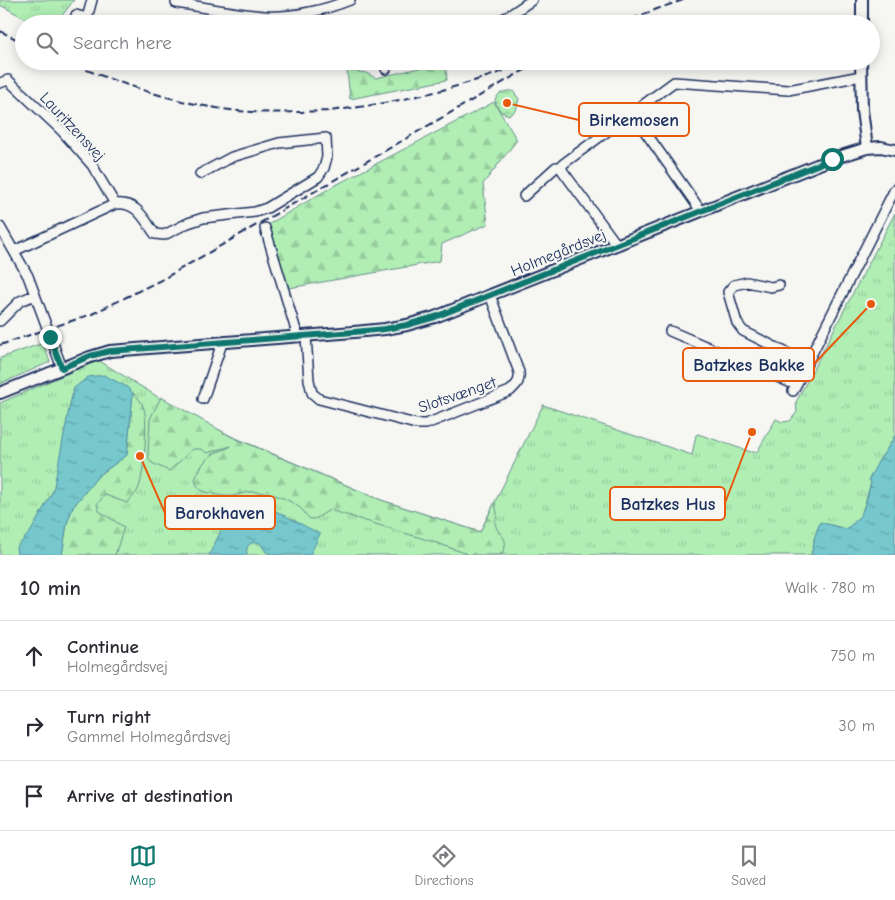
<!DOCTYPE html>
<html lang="en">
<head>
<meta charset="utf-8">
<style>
	:root { --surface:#fff; --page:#f7f7f7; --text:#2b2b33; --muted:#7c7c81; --line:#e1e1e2; --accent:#0f766e }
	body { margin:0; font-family:"Comic Neue",sans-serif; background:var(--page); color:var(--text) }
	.stop { position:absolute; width:15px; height:15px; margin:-11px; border:4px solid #0f766e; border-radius:50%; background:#fff }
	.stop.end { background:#0f766e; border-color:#fff; box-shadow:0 1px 5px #0008 }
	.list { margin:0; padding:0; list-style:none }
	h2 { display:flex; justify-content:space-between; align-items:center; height:65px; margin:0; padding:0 20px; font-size:21px }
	h2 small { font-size:16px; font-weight:400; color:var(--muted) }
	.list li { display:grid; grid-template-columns:32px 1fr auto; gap:15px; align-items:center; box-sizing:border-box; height:70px; padding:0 20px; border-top:1px solid var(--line) }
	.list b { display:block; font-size:19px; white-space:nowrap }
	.list p { margin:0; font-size:16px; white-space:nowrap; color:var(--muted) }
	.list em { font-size:16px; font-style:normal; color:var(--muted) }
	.icon { flex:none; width:28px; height:28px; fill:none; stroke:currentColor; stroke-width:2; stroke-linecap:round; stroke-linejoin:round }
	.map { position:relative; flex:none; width:895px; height:555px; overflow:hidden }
	.search { position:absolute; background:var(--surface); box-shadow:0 2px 12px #0003; left:15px; right:15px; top:15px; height:55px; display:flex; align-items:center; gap:12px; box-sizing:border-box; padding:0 18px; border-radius:28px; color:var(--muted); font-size:19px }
	.sheet { height:275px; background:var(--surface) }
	nav { display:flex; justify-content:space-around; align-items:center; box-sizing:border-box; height:70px; border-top:1px solid var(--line); background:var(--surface); font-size:14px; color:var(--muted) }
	nav a { display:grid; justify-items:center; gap:2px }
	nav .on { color:var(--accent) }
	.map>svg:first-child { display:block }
</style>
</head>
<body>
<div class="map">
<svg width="895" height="555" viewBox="0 0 895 555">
	<defs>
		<pattern id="grass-tufts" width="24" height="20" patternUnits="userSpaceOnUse" patternTransform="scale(1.25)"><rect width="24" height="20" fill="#b0eeb4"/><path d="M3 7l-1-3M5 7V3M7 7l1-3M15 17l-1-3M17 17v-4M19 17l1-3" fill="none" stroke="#97cc9d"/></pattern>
		<pattern id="forest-firs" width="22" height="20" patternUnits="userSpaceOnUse" patternTransform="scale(1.25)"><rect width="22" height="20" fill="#b0eeb4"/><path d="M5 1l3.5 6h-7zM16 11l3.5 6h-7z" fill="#97cc9d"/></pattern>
		<pattern id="wetland-marsh" width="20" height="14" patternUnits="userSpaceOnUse" patternTransform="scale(1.25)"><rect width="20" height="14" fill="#b0eeb4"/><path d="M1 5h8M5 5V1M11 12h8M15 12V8" fill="none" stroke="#97cc9d"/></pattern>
		<pattern id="water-ripples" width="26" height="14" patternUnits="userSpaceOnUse" patternTransform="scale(1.25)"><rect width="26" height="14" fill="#76c8cd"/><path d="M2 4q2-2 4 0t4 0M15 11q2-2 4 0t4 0" fill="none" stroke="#60a3aa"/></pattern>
	</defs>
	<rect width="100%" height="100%" fill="#f6f6f2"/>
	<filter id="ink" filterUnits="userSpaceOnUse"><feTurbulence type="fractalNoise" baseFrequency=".02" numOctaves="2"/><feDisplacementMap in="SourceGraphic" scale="10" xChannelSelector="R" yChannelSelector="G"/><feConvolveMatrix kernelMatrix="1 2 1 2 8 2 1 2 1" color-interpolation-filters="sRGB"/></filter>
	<g filter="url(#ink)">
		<!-- grass -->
		<path fill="url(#grass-tufts)" stroke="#668e89" d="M 1,0 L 74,0 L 57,22 L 34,23 L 0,5 Z
			M 895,213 L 895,435 L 891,443 L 878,462 L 870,479 L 871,483 L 861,516 L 854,523 L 846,529 L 837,527 L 814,539 L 814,543 L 811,555 L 0,555 L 0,403 L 73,371 L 77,366 L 98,360 L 171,405 L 231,436 L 381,500 L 480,532 L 543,405 L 692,455 L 696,435 L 698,434 L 751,452 L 757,452 L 776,419 L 782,422 L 790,421 L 797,412 L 796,402 Z
			M 43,343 L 50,362 L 0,384 L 0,358 Z"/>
		<!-- forest -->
		<path fill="url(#forest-firs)" stroke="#668e89" d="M 445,62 L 447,80 L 350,99 L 347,70 L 366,73 L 376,78 Z
			M 494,102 L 517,140 L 483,184 L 488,224 L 442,244 L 440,261 L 289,288 L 269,224 L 330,188 Z
			M 133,393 C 138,397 142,402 144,409 C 148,421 144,474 139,487 C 137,493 131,498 127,503 L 105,495 L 97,504 L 99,511 L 124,527 L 115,555 L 62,555 L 67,523 L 73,507 L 98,476 L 127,455 Z
			M 161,397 L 232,437 L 381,500 L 480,532 L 495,502 C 495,506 497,511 497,514 C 497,517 495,520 495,522 C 496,536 513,536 501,555 L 470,555 L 437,543 L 330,510 C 325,512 317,519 313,519 C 307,520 304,510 299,507 C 289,500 276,494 264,493 C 258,492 250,491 244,493 C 241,494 237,495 233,496 C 225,497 218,495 210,493 C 200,490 198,490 195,479 C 199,471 204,459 212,455 C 218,450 225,451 231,446 L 207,453 L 201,449 L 193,449 L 169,471 L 152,463 L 149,459 L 148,452 L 150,419 Z"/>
		<!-- wetland -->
		<path fill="url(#wetland-marsh)" stroke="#668e89" d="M 507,91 L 513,91 L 519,99 L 516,110 L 509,115 L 501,112 L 496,104 L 495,99 L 500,93 Z"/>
		<!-- water -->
		<path fill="url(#water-ripples)" stroke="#528ba1" d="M 104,375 L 127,387 L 133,393 L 127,455 L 98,476 L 73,507 L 67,523 L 62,555 L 17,554 L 16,548 L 31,531 L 53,491 L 70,404 L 74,388 L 88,377 Z
			M 895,435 L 895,555 L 811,555 L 814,543 L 814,539 L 820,522 L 846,529 C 865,516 865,504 871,483 L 869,479 L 878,462 L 891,443 Z
			M 258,507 L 266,507 L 272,509 L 320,534 L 310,555 L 274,555 L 266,552 L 260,543 C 251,541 245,545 247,555 L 209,555 L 230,513 Z"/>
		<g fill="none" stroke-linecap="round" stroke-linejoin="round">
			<defs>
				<path id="minor" d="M 177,0 L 176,3 C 205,7 235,14 264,16 C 291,18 325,10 350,0
					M 76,15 L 87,18 L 92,0
					M 492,24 L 507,17 L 532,0
					M 386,69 L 388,62 L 390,61
					M 0,83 L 8,80 L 62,131 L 92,165 L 115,204
					M 632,113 L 701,211
					M 524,196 L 556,167 L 562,167
					M 0,227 L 28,276 L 62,368
					M 265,228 L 298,337
					M 617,245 L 562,170 L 562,167 L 563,164 L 674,82 L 788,90 L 861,76
					M 14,251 L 115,204 C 137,201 144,219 155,234 L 164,235 L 188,223 L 203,218 L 255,212 L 267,208 L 318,177 L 324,168 L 327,157 L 326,138 L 279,143 L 232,157 L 200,174
					M 779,285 L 771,287 L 747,282 L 734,285 L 728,292 L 737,323 L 743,331 L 807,363
					M 0,321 L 20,301 L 35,295
					M 670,331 L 796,385
					M 306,336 L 309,380 L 312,393 L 319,399 L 416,424 L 426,424 L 510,391 C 517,384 520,382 519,372 L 490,295
					M 793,391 L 895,189
					M 203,399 L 222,343"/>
				<path id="tertiary" d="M 862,24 L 862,0
					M 861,61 L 862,110 L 867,148
					M 0,393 L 90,357 L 110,351 L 354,332 L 385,329 L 407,325 L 435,317 L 832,159 L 867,148 L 881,147 L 895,150"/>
			</defs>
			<!-- minor casing -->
			<use href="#minor" stroke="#1b2f5e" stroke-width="12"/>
			<!-- tertiary casing -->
			<use href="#tertiary" stroke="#1b2f5e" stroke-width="14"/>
			<!-- minor -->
			<use href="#minor" stroke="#f6f6f2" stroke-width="9"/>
			<!-- tertiary -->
			<use href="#tertiary" stroke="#f6f6f2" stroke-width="10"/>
			<!-- rail -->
			<path stroke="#1b2f5e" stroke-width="2" stroke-dasharray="8 4" stroke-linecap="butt" d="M 620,24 L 657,9 L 683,0
				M 0,31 L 24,43
				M 64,61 C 116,82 168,101 223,109 C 248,113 274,113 299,112 C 312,111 325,112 337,110 C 403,102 467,86 528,62
				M 0,345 L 92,314 L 165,278 L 521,72 L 543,61"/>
		</g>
	</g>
	<g fill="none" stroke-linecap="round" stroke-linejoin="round" filter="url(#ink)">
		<!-- route -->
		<path stroke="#0f766e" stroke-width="6" d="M 50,337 L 62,368 L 90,356 L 110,351 L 354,332 L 385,329 L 407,325 L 435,317 L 832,159"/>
	</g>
	<g text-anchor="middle" stroke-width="4.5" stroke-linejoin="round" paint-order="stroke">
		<!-- street labels -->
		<g font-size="16" fill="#1b2f5e" stroke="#f6f6f2">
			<text transform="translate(73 126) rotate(47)" y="6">Lauritzensvej</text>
			<text transform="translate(558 252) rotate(-22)" y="6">Holmegårdsvej</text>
			<text transform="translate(457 394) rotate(-19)" y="6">Slotsvænget</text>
		</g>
	</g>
	<!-- callouts -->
	<path fill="none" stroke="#e8590c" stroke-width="2" d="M507 103L579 120M871 304L814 364M752 432L725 503M140 456L165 513"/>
	<g fill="#e8590c" stroke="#f6f6f2" stroke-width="2">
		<circle cx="507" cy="103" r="5"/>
		<circle cx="871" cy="304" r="5"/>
		<circle cx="752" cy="432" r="5"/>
		<circle cx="140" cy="456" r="5"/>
	</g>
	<g fill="#f6f6f2" stroke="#e8590c" stroke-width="2">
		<rect x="579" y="103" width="110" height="33" rx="5"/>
		<rect x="683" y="348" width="131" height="33" rx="5"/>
		<rect x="610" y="487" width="115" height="33" rx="5"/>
		<rect x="165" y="496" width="110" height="33" rx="5"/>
	</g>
	<g font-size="18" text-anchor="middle" font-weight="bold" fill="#1b2f5e">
		<text x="634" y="126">Birkemosen</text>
		<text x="749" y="371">Batzkes Bakke</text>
		<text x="668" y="510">Batzkes Hus</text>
		<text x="220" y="519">Barokhaven</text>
	</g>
</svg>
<div class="stop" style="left:832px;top:159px"></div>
<div class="stop end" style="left:50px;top:337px"></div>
<div class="search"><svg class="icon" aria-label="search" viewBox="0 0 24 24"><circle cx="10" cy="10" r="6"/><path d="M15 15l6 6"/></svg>Search here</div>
</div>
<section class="sheet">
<h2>10 min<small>Walk · 780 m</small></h2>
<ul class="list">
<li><svg class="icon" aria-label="ahead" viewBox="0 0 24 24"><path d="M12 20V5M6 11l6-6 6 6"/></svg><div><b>Continue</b><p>Holmegårdsvej</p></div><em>750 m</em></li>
<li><svg class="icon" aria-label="right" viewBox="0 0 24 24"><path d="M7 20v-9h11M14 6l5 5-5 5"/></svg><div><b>Turn right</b><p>Gammel Holmegårdsvej</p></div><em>30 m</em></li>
<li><svg class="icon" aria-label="arrive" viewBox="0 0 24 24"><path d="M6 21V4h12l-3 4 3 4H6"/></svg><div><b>Arrive at destination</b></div></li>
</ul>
</section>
<nav>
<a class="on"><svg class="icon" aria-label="map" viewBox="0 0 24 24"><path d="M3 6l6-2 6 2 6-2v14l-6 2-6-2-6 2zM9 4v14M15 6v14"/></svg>Map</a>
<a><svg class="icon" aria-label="directions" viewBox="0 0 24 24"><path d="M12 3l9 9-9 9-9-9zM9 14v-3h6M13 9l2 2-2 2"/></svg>Directions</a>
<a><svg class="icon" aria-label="saved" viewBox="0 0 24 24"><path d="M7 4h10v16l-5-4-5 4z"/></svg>Saved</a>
</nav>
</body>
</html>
